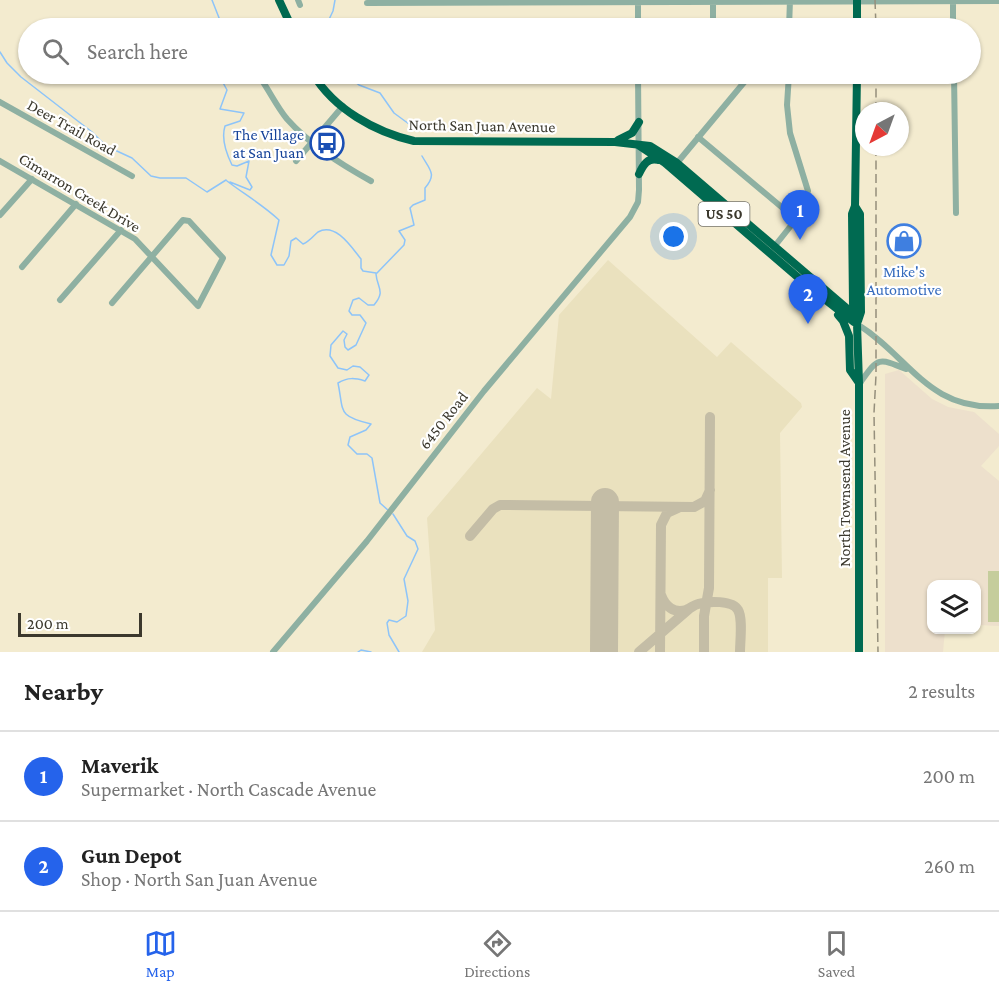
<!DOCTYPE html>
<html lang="en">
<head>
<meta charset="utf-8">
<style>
	:root { --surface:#fff; --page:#f2f2f2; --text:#222; --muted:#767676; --line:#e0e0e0; --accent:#2563eb }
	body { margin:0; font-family:"Crimson Pro",serif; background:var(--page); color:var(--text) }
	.controls { position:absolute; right:18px; bottom:18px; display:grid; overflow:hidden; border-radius:12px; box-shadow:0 2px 4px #0004 }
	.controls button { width:54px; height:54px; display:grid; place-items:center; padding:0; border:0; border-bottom:2px solid var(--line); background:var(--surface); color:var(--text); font:30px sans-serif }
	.compass { position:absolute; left:855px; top:102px; width:54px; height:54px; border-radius:50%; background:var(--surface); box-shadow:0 2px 4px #0004; rotate:221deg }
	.scale { position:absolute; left:18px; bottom:15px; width:124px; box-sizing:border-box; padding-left:6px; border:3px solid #3b382d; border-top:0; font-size:16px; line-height:21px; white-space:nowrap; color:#3b382d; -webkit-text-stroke:4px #fff; paint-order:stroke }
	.you { position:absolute; left:674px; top:237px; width:21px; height:21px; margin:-15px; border:4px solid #fff; border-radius:50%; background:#1a73e8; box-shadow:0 0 0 9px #1a73e833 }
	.badge { display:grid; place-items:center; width:39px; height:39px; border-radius:50%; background:var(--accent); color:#fff; font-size:20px; font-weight:700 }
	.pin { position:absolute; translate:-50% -50px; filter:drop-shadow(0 2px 3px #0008) }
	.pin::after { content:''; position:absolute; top:32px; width:21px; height:18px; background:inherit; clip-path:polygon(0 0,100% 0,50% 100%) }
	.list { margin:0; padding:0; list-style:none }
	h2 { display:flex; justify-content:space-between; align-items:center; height:78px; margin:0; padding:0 24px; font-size:26px }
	h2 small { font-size:20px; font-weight:400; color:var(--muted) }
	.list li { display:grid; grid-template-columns:39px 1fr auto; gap:18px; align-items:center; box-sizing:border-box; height:90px; padding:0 24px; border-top:2px solid var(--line) }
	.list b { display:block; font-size:22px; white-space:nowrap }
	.list p { margin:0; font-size:20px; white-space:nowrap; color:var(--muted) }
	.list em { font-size:20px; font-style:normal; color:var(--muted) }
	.icon { flex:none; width:33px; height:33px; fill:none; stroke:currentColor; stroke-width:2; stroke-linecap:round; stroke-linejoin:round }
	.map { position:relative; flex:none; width:999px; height:652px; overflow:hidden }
	.search { position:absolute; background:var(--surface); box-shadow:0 2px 4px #0004; left:18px; right:18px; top:18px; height:66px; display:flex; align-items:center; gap:15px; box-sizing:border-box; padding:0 21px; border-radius:33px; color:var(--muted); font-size:22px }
	.sheet { height:258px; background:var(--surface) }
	nav { display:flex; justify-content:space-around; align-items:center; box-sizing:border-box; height:84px; border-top:2px solid var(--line); background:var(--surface); font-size:16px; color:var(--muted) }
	nav a { display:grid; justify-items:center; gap:3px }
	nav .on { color:var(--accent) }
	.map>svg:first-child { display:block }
</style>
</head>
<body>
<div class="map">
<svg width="999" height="652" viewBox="0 0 999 652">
	<rect width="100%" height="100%" fill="#f3ebcf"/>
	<!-- commercial -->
	<path fill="#ede0cc" d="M 899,370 L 932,399 L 948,407 L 974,412 L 999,434 L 999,446 L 981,466 L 999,481 L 999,626 L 977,625 L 976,584 L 932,584 L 932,630 L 945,630 L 943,652 L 885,652 L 885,374 Z"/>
	<!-- built -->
	<path fill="#eae1be" d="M 608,260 L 717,357 L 731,342 L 801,403 L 802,407 L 780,433 L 782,578 L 768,578 L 768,652 L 422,652 L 435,630 L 427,518 L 537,388 L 551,399 L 559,315 Z"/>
	<!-- green -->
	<path fill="#c5cd9c" d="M 988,571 L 999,571 L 999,622 L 988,622 Z"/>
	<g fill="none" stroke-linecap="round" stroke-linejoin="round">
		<!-- stream -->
		<path stroke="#8dc4f9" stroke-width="1.5" d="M 212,0 L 223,28
			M 325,28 L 333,11 L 335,0
			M 0,52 L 7,63 L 21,77 L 92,132 L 106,146 L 132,158 L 151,176 L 160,178 L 186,178 L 207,192 L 226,180
			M 222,74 L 221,79 L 227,90 L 220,109 L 244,113 L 240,121 L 225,126 C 221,139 226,153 232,165 L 237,166 L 249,161 L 246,177 L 252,187 L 250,190 L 230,182
			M 344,74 L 359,85 L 380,93 L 394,113 L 409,124
			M 227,181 C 244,194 263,205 279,220 L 271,255 L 277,265 L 284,265 L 289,256 L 291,241 L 296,238 L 303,244 C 310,241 313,236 318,232 C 336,222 352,248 361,259 L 361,268 L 363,271 L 376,273
			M 377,273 L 404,245 L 405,240 L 399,231 L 414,225 L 410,208 L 413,205 L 425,200 L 425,188 C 437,174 430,170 422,156
			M 376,274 C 377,288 386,291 374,305 L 368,305 L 359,298 L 353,300 L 349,311 L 352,315 L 360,315 L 366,323 L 356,345 L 348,350 L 345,347 L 344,340 L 347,334 L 343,331 L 331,345 L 330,356 L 338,368 L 347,370 L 353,366 L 360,367 L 369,375 L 365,381 C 355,378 348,377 338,383 C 344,412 337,416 371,424 L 366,430 L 350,437 L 348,445 L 357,454 L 367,454 L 372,458 L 380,503 L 389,511
			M 393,514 L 407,536 L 415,541 L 418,549 L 404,579 L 408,601 L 406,616 L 397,622 L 389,620 L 387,623 L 389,635 L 399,652
			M 358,652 L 361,650 L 371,652"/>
		<!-- taxiway -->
		<path stroke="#c4bda6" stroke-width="10" d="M 470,536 L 493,509 L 500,505 L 694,507 L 705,501 L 710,490
			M 661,595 C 665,606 674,614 686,610 C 691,608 694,605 698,604 C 708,601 733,600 738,610 C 743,618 740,642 740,652
			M 604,648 L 605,652
			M 639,652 L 689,609
			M 660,652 L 661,525 L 667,513 L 678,508
			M 704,652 L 704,616 L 709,588 L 710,417"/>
		<!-- runway -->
		<path stroke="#c4bda6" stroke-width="28" d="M 604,652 L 605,502"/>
		<!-- minor -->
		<path stroke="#8eb0a2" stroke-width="6" d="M 298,0 L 300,5
			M 638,1 L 638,28
			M 953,1 L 953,28
			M 367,3 L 999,1
			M 713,27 L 713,1
			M 789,28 L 790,0
			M 954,74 L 956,213
			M 261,79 C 270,92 277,107 287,119 C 310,145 340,164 371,181
			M 0,102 L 132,176
			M 698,137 L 797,220
			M 0,161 L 135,239 L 198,306 L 223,258 L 189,221 L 183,220 L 112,303
			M 296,161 L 343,106
			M 677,163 L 751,74
			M 0,215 L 32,179
			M 774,247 L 801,213 L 808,191 L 790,133 L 787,105 L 789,74
			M 22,267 L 76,204
			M 60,300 L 121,230
			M 857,324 C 909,356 928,411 999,406
			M 860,383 C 878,358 877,357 906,369
			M 273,652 L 367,541 L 484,391 L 630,217 L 638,202 L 639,190 L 638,74"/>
		<!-- highway -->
		<path stroke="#006a51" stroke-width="8" d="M 279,0 L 292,28
			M 857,28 L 857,0
			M 313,74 C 334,109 375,132 414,141 L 615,142 L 650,146 L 677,163 L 850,311 L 857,324
			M 857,74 L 855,206 L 852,214 L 853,304 L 857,324 L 859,383 L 859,652
			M 618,140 L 632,133 L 639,122
			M 638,145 L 665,163 L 808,286 L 854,322
			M 639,174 C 643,165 648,157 658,160
			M 855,206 L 860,214 L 861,312 L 858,321
			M 838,315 L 843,321 L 849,336 L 850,370 L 859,383"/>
		<!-- rail -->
		<path stroke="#958f7c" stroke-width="1.5" stroke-dasharray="9 4.5" stroke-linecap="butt" d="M 875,0 L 876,28
			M 876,111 L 876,74
			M 876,147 L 876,375 L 874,413 L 878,652"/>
	</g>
	<!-- icons -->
	<defs>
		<symbol id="bus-ring" viewBox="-11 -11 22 22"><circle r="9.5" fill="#fff" stroke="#1a4fb4" stroke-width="1.5"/><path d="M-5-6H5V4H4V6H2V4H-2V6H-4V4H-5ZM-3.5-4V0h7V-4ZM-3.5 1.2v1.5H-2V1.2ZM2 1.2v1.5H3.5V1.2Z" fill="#1a4fb4"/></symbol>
		<symbol id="shop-ring" viewBox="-11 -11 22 22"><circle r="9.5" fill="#fff" stroke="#3f7fe0" stroke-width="1.5"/><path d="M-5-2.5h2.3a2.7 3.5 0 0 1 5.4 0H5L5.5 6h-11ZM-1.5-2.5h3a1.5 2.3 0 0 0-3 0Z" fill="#3f7fe0"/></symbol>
	</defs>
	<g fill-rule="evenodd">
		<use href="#bus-ring" x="308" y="124" width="38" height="38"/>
		<use href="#shop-ring" x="885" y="222" width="38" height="38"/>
	</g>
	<g text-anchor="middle" stroke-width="4.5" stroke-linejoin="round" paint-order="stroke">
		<!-- shield labels -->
		<rect fill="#fff" stroke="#76746c" stroke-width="1.5" x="698.5" y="202" width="51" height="24" rx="4.5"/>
		<g font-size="15" font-weight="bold" fill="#3b382d">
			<text x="724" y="219">US 50</text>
		</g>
		<!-- street labels -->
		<g font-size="16" fill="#3b382d" stroke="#fff">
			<text transform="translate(482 125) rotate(1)" y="6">North San Juan Avenue</text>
			<text transform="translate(72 127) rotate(29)" y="6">Deer Trail Road</text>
			<text transform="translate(80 192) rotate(31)" y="6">Cimarron Creek Drive</text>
			<text transform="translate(443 420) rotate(-52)" y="6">6450 Road</text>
			<text transform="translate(844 488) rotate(-90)" y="6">North Townsend Avenue</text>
		</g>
		<!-- transit labels -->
		<g font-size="16" fill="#164399" stroke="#fff" text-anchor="end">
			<text x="304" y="140">The Village<tspan x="304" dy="18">at San Juan</tspan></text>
		</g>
		<!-- shop labels -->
		<g font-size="16" fill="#366cbe" stroke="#fff">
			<text x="904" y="277">Mike's<tspan x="904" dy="18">Automotive</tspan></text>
		</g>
	</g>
</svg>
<div class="controls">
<button><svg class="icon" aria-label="layers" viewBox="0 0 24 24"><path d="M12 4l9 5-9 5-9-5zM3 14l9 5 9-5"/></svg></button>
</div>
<svg class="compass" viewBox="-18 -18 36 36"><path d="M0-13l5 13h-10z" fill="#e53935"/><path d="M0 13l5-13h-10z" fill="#767676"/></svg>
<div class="scale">200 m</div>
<div class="you"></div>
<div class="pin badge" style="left:800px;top:240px">1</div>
<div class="pin badge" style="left:808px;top:324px">2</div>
<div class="search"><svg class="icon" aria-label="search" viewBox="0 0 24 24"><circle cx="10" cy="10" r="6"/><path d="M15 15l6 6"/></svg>Search here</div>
</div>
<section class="sheet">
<h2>Nearby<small>2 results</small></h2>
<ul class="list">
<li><span class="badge">1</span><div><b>Maverik</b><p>Supermarket · North Cascade Avenue</p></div><em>200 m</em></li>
<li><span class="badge">2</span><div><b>Gun Depot</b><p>Shop · North San Juan Avenue</p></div><em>260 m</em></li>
</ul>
</section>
<nav>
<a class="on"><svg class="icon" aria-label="map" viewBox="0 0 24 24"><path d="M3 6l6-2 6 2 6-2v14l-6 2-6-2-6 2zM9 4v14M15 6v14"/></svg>Map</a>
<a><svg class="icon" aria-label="directions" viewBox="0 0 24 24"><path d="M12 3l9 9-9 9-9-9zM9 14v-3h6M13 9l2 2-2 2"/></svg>Directions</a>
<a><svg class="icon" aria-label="saved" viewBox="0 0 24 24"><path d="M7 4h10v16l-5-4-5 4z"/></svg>Saved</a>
</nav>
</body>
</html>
